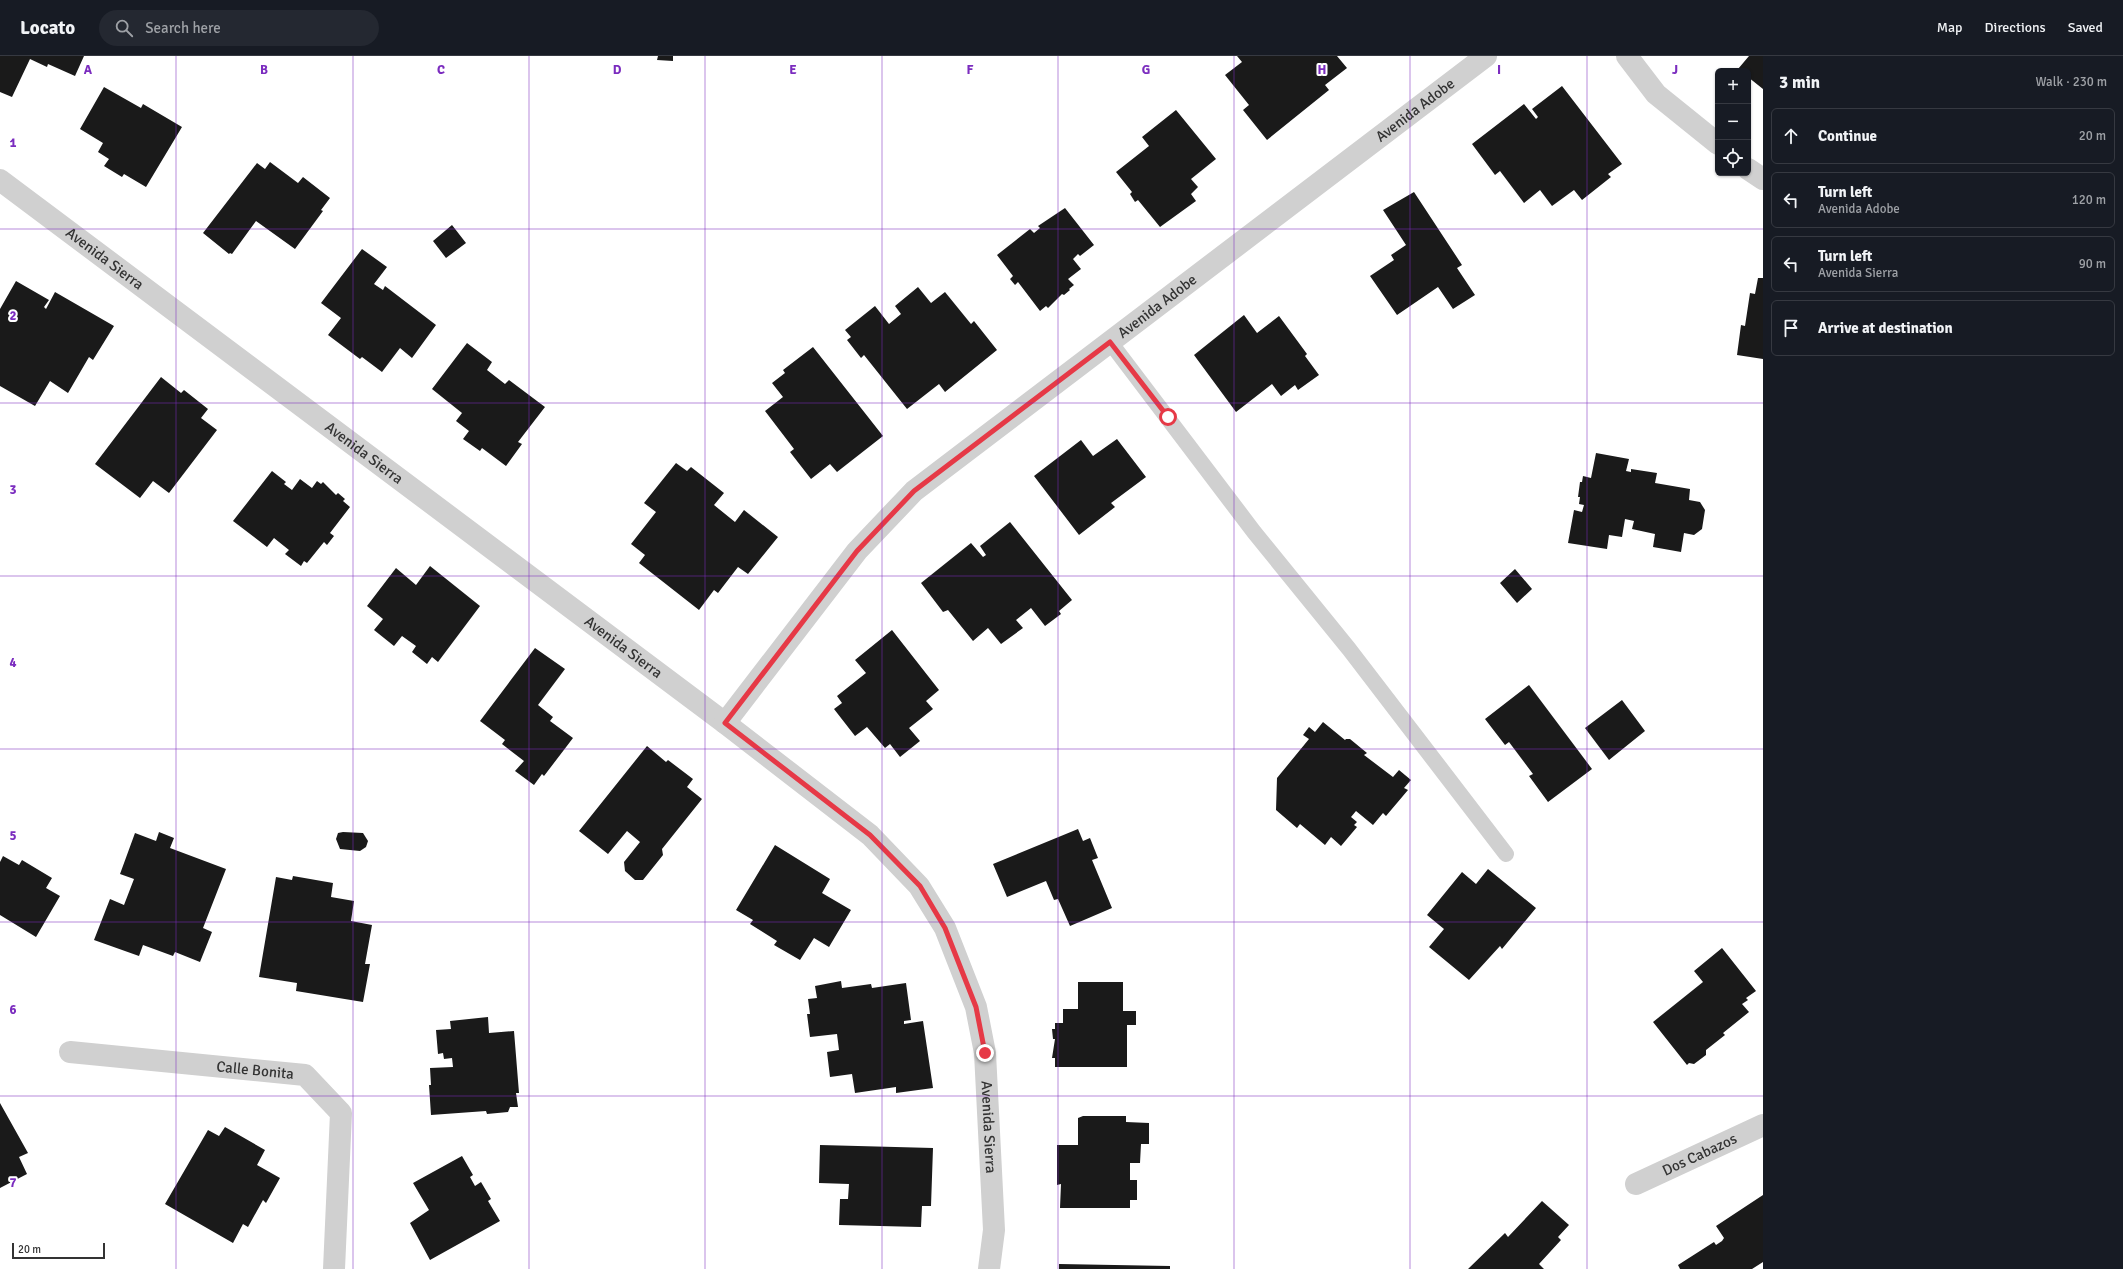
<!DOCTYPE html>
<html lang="en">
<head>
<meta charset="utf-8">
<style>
	:root { --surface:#171b24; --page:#242831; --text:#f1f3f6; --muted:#9ea1a6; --line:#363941 }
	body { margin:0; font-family:Signika,sans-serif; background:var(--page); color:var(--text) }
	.controls { position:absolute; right:12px; top:12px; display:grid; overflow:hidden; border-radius:6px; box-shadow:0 1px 3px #0004 }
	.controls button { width:36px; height:36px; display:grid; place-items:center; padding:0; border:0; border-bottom:1px solid var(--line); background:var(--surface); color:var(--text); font:20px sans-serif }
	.scale { position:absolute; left:12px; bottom:10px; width:93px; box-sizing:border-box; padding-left:4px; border:2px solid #333; border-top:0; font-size:11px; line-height:14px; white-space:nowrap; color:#333; -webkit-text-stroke:3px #fff; paint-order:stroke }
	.stop { position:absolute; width:12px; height:12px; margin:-9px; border:3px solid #e63946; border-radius:50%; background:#fff }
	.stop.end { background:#e63946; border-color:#fff; box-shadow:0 1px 4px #0008 }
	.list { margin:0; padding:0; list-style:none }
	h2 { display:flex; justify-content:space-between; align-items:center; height:52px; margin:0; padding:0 16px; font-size:17px }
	h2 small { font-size:13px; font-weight:400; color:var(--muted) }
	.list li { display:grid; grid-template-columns:26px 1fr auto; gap:12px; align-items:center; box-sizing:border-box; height:56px; margin:0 8px 8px; padding:0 8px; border:1px solid var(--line); border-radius:6px }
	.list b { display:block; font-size:15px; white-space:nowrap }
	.list p { margin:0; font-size:13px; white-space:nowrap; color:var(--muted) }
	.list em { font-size:13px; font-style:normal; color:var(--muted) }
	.icon { flex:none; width:22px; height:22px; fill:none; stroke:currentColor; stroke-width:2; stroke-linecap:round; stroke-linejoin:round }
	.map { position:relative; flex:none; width:1763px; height:1213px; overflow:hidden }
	header { display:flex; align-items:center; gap:24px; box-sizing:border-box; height:56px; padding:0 20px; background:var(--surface); border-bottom:1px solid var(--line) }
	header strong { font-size:19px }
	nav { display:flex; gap:22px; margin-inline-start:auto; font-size:14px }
	.search { width:280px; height:36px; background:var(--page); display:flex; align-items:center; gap:10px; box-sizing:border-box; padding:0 14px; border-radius:22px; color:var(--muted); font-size:15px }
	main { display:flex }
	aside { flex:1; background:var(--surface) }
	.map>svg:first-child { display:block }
</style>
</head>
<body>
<header>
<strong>Locato</strong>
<div class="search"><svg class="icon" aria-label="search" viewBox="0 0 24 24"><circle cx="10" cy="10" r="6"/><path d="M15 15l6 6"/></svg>Search here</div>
<nav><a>Map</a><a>Directions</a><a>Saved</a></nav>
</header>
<main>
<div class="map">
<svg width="1763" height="1213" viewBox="0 0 1763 1213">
	<rect width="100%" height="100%" fill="#fff"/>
	<!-- building -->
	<path fill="#1a1a1a" d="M 0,0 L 84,0 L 75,20 L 48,8 L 47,11 L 30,3 L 12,41 L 0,36 Z
		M 658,0 L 673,0 L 673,5 L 657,4 Z
		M 1237,0 L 1337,0 L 1347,12 L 1325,29 L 1329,34 L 1267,84 L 1243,54 L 1249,49 L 1225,19 L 1242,6 Z
		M 1749,0 L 1763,0 L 1763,33 L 1748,21 L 1748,15 L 1741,15 L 1738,13 Z
		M 1562,30 L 1622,108 L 1608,118 L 1611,121 L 1582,144 L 1574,134 L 1552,150 L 1540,134 L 1524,147 L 1500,115 L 1495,119 L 1472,88 L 1524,48 L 1536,63 L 1538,61 L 1532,53 Z
		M 104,31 L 141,52 L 143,48 L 182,71 L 146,131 L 124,118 L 122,121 L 104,110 L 109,103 L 98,96 L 103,87 L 80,73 Z
		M 1176,54 L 1216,103 L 1191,123 L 1198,131 L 1191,138 L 1196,145 L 1160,171 L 1138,144 L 1135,146 L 1130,138 L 1132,136 L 1116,116 L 1149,90 L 1142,81 Z
		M 270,106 L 298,127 L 303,121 L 330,142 L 321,154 L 323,155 L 295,193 L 256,165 L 232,198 L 230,197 L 229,198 L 203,177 L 257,107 L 265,113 Z
		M 1414,136 L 1462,209 L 1457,212 L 1475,239 L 1453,253 L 1438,231 L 1397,259 L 1370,220 L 1394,204 L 1391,199 L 1406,189 L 1383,154 Z
		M 1065,152 L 1094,189 L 1080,200 L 1078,198 L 1073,203 L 1081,213 L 1068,223 L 1074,229 L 1069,233 L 1070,234 L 1064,239 L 1062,238 L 1048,252 L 1046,250 L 1040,255 L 1018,226 L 1015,229 L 1010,223 L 1013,220 L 997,199 L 1030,173 L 1034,177 L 1040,172 L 1038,170 Z
		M 452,169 L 466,187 L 446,202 L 433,185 Z
		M 362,193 L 387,211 L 374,228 L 383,234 L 385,230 L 436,269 L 412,302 L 400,292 L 382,316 L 362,301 L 360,303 L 328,279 L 341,262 L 321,247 Z
		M 1758,222 L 1763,222 L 1763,303 L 1737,299 L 1741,269 L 1745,270 L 1750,237 L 1755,238 Z
		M 16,225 L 49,244 L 44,251 L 46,253 L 55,236 L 114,270 L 93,304 L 89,301 L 68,337 L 50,325 L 35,350 L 0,330 L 0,253 Z
		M 918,231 L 931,247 L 945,236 L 971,268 L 974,265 L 997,294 L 945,336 L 939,328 L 907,353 L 864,299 L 861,302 L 847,284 L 851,281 L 845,274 L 875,250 L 889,268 L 901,258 L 895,250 Z
		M 1244,259 L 1257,277 L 1279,260 L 1307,298 L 1305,300 L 1319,319 L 1298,334 L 1295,329 L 1281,340 L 1272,328 L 1236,356 L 1194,299 Z
		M 467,287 L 492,306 L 487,314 L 505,328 L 509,324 L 545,351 L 518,386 L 522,388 L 506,410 L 482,392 L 480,395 L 463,383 L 469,375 L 456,365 L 462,357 L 432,333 Z
		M 813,291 L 883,380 L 837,416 L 830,408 L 811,423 L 790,396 L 794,393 L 765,355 L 783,341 L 772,327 L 785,317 L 783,314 Z
		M 161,321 L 181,337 L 184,334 L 208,353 L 201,362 L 217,374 L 169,437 L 153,425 L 140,442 L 95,408 Z
		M 1117,383 L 1146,421 L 1111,447 L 1115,451 L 1079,479 L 1034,420 L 1081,384 L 1093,400 Z
		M 1596,397 L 1629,403 L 1626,415 L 1631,416 L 1631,413 L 1657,417 L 1655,427 L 1690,433 L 1689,444 L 1700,446 L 1705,454 L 1702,473 L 1694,479 L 1684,477 L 1681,496 L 1653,491 L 1655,478 L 1632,473 L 1634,465 L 1625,463 L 1622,481 L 1609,479 L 1607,493 L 1568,487 L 1574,454 L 1582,456 L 1584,449 L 1579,448 L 1580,441 L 1578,441 L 1580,426 L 1582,426 L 1583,420 L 1591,422 Z
		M 676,407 L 687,415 L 691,411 L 724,437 L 714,449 L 735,466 L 744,454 L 778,481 L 748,518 L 738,511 L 718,537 L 714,534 L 699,554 L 639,507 L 645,499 L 631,488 L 656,456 L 644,447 Z
		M 272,415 L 286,426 L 284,428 L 292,434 L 300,423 L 312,432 L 317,425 L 321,428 L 323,426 L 336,439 L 338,437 L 345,443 L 343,445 L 350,451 L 330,477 L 334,480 L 327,489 L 324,486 L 307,507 L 304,505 L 301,510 L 285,498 L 289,494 L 274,482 L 267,491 L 233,465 Z
		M 1010,466 L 1072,544 L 1059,555 L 1061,558 L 1045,570 L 1031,552 L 1016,564 L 1023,572 L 1001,588 L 988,572 L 973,585 L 948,554 L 943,556 L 921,527 L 971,487 L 983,501 L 986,499 L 980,490 Z
		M 430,510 L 480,550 L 438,606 L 432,601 L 427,608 L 412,596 L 416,590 L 402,580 L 394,590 L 374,574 L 383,563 L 367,550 L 396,512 L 416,529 Z
		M 1515,513 L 1532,533 L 1517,547 L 1500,527 Z
		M 892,574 L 939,634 L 926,645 L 933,653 L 909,672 L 920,685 L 900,701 L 890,688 L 885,692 L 867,671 L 855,680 L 834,653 L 842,647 L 837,640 L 866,617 L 855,604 Z
		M 535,592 L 565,613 L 538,649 L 553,661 L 550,665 L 573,682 L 544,720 L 542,718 L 534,729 L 515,715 L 524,705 L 502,688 L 505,684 L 480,665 Z
		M 1529,629 L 1592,713 L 1548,746 L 1529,720 L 1533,718 L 1509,686 L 1505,689 L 1485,663 Z
		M 1622,644 L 1645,675 L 1609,704 L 1585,672 Z
		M 1323,666 L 1345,684 L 1346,683 L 1350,683 L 1367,697 L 1364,699 L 1393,721 L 1399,714 L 1411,724 L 1404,732 L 1408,734 L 1386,760 L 1383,757 L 1373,769 L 1356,755 L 1351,761 L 1357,766 L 1354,769 L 1357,771 L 1341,790 L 1331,781 L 1325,789 L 1300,768 L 1297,772 L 1276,754 L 1277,722 L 1309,683 L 1303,679 L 1309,671 L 1315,676 Z
		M 647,690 L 666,706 L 668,704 L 693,723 L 687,731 L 702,743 L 662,793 L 663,799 L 643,824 L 635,824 L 625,815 L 624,806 L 640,786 L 627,775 L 608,798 L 579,775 Z
		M 1078,773 L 1083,785 L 1090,782 L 1098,802 L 1092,804 L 1112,852 L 1070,870 L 1058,843 L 1054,844 L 1046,825 L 1007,841 L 993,808 Z
		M 159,776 L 174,782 L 170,792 L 226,813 L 203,872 L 212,876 L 200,906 L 175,896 L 173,900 L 143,889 L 139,900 L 94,884 L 110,843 L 124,849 L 134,823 L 120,818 L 135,777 L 156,785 Z
		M 343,776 L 363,777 L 368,785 L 366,791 L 360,795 L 340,793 L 336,783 L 338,777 Z
		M 775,789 L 830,823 L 822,837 L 851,854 L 829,891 L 814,882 L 800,904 L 774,889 L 777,885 L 750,868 L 753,864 L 736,854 Z
		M 3,800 L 19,809 L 22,804 L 52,822 L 46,832 L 60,840 L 36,881 L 0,859 L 0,806 Z
		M 1488,813 L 1536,852 L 1502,893 L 1500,890 L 1469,924 L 1429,891 L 1444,873 L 1427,859 L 1462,816 L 1476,828 Z
		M 293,820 L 333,827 L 331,841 L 354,845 L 351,865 L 372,869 L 365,908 L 370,908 L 363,946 L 296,935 L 297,927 L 259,921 L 276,821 L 292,824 Z
		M 1722,892 L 1756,935 L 1746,942 L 1748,944 L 1742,948 L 1749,956 L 1723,977 L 1725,979 L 1706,994 L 1706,999 L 1694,1008 L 1689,1007 L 1687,1009 L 1653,966 L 1703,926 L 1694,915 Z
		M 841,925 L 842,932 L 871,928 L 872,932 L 906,927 L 911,964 L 904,965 L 904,968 L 923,965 L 933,1032 L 896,1037 L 896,1031 L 855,1037 L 852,1018 L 830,1021 L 827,996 L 839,994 L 837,978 L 810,981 L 807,958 L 810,958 L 808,943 L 817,942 L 815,930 Z
		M 1078,926 L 1123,926 L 1123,955 L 1136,955 L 1136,969 L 1127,969 L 1127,1011 L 1055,1011 L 1055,1002 L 1052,1002 L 1055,983 L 1053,983 L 1052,973 L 1055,973 L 1055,967 L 1063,967 L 1063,953 L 1078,953 Z
		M 488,961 L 489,977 L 514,975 L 519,1037 L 516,1037 L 518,1051 L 510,1051 L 508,1056 L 487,1058 L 486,1055 L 431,1059 L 429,1029 L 431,1029 L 430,1012 L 453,1011 L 452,1002 L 444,1003 L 443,997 L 438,998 L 436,974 L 451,973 L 450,965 Z
		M 0,1047 L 28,1097 L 19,1101 L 27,1118 L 0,1132 Z
		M 1083,1060 L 1126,1060 L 1126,1066 L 1149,1067 L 1149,1088 L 1141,1088 L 1140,1107 L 1130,1107 L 1130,1124 L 1137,1124 L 1137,1144 L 1130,1144 L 1130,1152 L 1060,1152 L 1061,1128 L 1057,1129 L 1057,1089 L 1078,1089 L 1078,1062 Z
		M 225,1071 L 265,1094 L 257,1109 L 280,1122 L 266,1147 L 263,1144 L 248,1171 L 243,1168 L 233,1187 L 165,1148 L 208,1074 L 219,1080 Z
		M 820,1089 L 933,1092 L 931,1150 L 922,1150 L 921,1171 L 839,1169 L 840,1143 L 848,1143 L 849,1128 L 819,1127 Z
		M 462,1100 L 473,1119 L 470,1121 L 475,1130 L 481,1126 L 491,1143 L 488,1145 L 500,1165 L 430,1204 L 410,1167 L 429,1154 L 413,1127 Z
		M 1763,1139 L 1763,1206 L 1752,1213 L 1680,1213 L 1678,1209 L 1714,1186 L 1716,1189 L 1722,1185 L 1724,1182 L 1716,1170 Z
		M 1542,1145 L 1569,1169 L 1558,1181 L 1561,1184 L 1539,1208 L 1544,1213 L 1468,1213 L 1505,1177 L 1508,1181 Z
		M 1059,1208 L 1170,1210 L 1170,1213 L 1059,1213 Z"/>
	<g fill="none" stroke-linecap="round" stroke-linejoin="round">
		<!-- service -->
		<path stroke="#d0d0d0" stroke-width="16" d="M 1110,286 L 1254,476 L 1349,593 L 1506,798"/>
		<!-- minor -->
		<g stroke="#d0d0d0" stroke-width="22">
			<path d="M 1627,0 L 1656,38 L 1718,88"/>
			<path d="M 1748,113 L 1763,123"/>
			<path id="s1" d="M 0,124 L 725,667 L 870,779 L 919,830 L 945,872 L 976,951 L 985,997 L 994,1174 L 989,1213"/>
			<path id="s2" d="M 725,667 L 857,495 L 914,435 L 1486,0"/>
			<path id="s3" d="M 70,996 L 305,1019 L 341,1057 L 334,1213"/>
			<path id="s4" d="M 1636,1128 L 1763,1069"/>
		</g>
	</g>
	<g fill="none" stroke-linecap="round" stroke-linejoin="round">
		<!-- route -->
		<path stroke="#e63946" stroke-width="5" d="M 985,997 L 976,951 L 945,872 L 920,830 L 870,779 L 725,667 L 857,495 L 914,435 L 1110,286 L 1168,361"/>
	</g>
	<!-- grid -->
	<path fill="none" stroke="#7b2cbf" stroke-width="1" stroke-opacity="0.55" d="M 176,0 L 176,1213M 353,0 L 353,1213M 529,0 L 529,1213M 705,0 L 705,1213M 882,0 L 882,1213M 1058,0 L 1058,1213M 1234,0 L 1234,1213M 1410,0 L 1410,1213M 1587,0 L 1587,1213M 0,173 L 1763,173M 0,347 L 1763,347M 0,520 L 1763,520M 0,693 L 1763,693M 0,866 L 1763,866M 0,1040 L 1763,1040"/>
	<g text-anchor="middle" stroke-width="4" stroke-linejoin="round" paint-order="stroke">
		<!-- street labels -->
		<g font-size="15" fill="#333" stroke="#fff">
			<text dy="5" stroke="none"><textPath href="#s2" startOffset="929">Avenida Adobe</textPath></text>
			<text dy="5" stroke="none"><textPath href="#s1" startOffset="131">Avenida Sierra</textPath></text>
			<text dy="5" stroke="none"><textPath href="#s2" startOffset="605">Avenida Adobe</textPath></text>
			<text dy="5" stroke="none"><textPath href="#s1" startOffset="455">Avenida Sierra</textPath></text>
			<text dy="5" stroke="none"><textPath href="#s1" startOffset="779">Avenida Sierra</textPath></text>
			<text dy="5" stroke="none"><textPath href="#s3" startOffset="186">Calle Bonita</textPath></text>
			<text dy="5" stroke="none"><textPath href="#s1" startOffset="1415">Avenida Sierra</textPath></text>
			<text dy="5" stroke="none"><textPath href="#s4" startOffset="70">Dos Cabazos</textPath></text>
		</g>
	</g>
	<g font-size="13" text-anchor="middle" font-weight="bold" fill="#7b2cbf" stroke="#fff" stroke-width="4" stroke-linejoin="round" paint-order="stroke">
		<text x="88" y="18">A</text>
		<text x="264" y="18">B</text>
		<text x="441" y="18">C</text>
		<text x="617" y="18">D</text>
		<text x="793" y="18">E</text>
		<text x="970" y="18">F</text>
		<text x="1146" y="18">G</text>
		<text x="1322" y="18">H</text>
		<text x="1499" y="18">I</text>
		<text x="1675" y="18">J</text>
		<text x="13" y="91">1</text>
		<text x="13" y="264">2</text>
		<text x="13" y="438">3</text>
		<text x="13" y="611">4</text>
		<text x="13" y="784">5</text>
		<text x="13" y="958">6</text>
		<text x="13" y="1131">7</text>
	</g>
</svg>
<div class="controls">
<button>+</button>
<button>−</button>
<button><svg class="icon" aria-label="locate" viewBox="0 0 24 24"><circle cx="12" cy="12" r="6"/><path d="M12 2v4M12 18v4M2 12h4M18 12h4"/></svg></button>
</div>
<div class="scale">20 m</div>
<div class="stop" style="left:1168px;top:361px"></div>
<div class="stop end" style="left:985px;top:997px"></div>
</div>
<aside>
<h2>3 min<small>Walk · 230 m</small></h2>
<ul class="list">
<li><svg class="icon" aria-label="ahead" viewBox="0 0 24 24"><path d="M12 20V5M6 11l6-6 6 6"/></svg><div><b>Continue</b></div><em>20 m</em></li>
<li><svg class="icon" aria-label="left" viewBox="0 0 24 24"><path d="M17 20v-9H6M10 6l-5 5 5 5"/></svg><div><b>Turn left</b><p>Avenida Adobe</p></div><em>120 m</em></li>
<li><svg class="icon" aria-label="left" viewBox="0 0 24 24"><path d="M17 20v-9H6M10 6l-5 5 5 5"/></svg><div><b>Turn left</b><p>Avenida Sierra</p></div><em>90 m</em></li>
<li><svg class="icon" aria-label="arrive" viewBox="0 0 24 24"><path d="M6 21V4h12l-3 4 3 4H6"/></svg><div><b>Arrive at destination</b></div></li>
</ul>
</aside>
</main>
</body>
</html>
